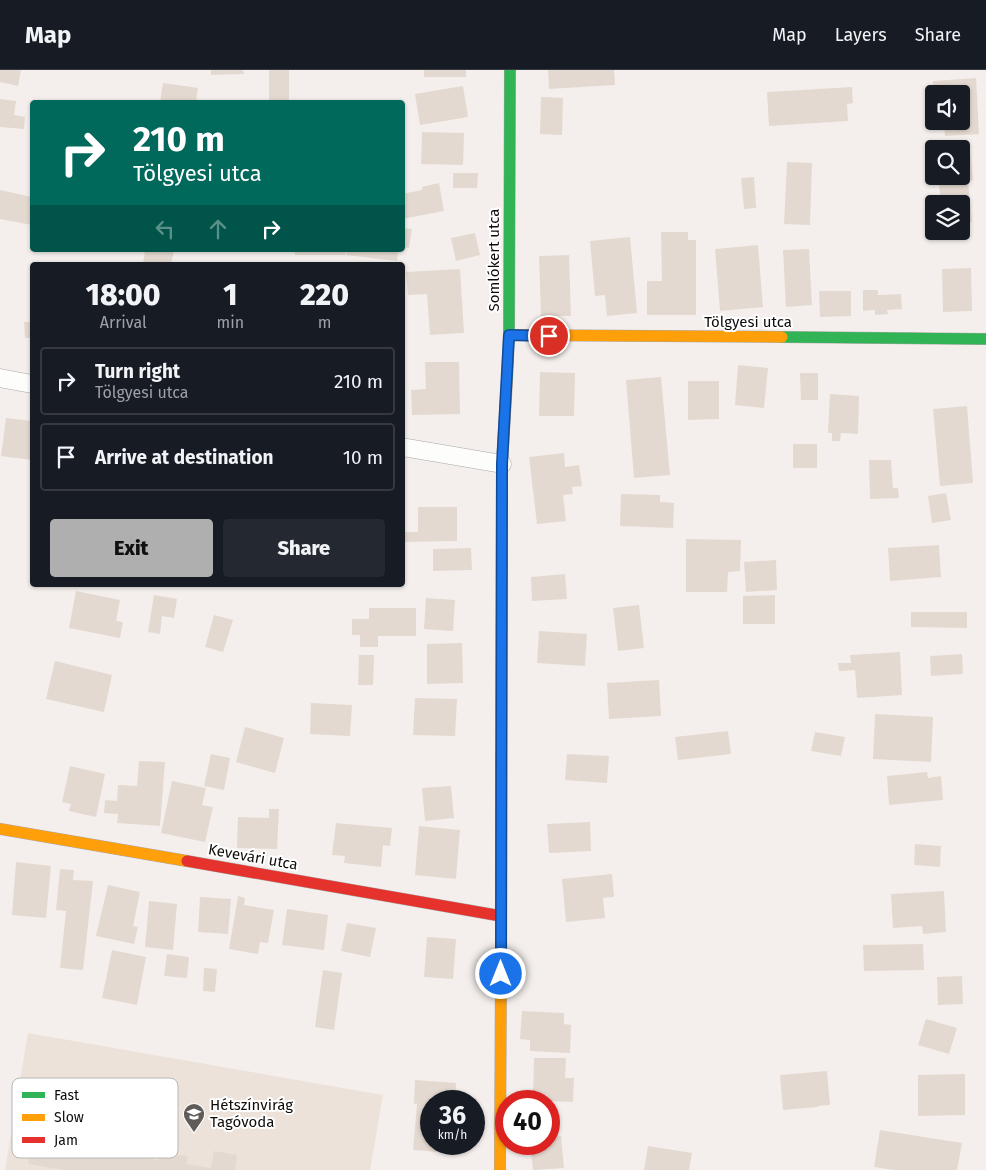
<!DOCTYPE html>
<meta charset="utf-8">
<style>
:root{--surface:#171b24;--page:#242831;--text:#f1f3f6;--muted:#9ea1a6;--line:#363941;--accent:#afafaf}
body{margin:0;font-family:"Fira Sans",sans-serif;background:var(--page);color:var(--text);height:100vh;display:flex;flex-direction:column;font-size:19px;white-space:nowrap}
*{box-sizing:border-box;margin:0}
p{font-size:16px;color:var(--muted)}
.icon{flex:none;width:28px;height:28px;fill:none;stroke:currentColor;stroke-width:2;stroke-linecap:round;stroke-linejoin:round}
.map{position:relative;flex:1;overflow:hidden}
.drawer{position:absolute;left:30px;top:192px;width:375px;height:325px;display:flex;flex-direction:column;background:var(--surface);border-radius:5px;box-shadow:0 1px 4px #0004}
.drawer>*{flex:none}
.hud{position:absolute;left:30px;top:30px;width:375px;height:152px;border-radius:5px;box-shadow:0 1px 4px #0004;background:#00695c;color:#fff;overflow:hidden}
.tools{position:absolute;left:925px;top:15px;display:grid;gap:10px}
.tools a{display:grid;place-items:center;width:45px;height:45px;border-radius:5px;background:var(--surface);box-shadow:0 1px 4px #0004;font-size:25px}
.speed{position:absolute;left:420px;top:1020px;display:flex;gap:10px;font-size:25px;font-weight:700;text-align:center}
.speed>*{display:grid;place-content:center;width:65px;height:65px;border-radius:50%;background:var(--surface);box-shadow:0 1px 4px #0004;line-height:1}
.speed small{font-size:12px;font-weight:400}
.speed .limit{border:8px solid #d22;background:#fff;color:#111}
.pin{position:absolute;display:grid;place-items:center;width:42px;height:42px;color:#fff;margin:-21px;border:2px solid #fff;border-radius:50%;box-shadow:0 1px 5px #0007}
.me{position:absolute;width:55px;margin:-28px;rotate:0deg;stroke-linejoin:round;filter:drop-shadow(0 0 4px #0008)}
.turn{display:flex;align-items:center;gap:18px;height:105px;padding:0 20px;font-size:22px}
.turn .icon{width:65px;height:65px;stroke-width:2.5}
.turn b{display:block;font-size:35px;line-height:42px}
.lanes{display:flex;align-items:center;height:48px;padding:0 20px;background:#0003;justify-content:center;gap:25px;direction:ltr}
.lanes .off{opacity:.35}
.eta{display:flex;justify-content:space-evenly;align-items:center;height:85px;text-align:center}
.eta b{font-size:30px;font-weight:800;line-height:35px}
.primary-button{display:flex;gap:10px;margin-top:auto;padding:10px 20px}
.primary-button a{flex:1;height:58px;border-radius:5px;background:var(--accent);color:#111;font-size:20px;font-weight:800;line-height:58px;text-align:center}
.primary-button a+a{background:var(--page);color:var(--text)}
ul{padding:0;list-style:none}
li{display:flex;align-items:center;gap:15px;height:68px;margin:0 10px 8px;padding:0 10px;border:2px solid var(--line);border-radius:5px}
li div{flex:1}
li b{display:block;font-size:19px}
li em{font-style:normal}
header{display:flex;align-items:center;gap:30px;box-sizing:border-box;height:70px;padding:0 25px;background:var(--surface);border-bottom:1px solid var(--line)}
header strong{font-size:24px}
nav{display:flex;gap:28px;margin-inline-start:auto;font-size:18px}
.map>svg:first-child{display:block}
</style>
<header>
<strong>Map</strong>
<nav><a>Map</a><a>Layers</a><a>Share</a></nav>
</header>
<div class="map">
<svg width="986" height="1100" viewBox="0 0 986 1100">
<rect width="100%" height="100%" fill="#f4efec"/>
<!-- built -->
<polygon fill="#ece2da" points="28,963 383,1025 370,1100 5,1100"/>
<!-- building -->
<g fill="#e4d9d0">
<polygon points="0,0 21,0 18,16 0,12"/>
<polygon points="211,0 243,0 244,4 211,5"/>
<rect x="269" y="0" width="20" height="32"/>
<rect x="424" y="0" width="42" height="7"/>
<polygon points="548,0 614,0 615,15 549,19"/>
<polygon points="976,8 979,64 945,66 944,51 961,51 961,24 934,24 933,11"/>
<polygon points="163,13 198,18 196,32 160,32"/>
<polygon points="463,16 468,47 420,55 415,24"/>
<polygon points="852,17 853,33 847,34 848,51 769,56 767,22"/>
<polygon points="541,27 563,28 562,65 540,64"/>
<polygon points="0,29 16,31 14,45 25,47 24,59 0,57"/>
<polygon points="422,62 464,63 463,95 421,94"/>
<polygon points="970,80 973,110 968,111 972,152 961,153 961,134 941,134 938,106 961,106 961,81"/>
<polygon points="787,92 812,93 810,155 784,154"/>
<polygon points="453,103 478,103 477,118 453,118"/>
<polygon points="754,107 756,138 744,139 741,108"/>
<polygon points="439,113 444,141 402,149 402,124 422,120 422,117"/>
<polygon points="0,120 32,127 32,155 0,149"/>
<polygon points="402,158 412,159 409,178 402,177"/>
<polygon points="661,162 688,162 688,170 696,170 696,245 647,245 647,211 662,211"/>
<polygon points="475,163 480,185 456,191 451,168"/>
<polygon points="630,167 637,243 607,246 605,225 595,226 590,171"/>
<polygon points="758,175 763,237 720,241 715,179"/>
<polygon points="809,179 812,235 786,237 783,180"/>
<polygon points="145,180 174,180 171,195 143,195"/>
<rect x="295" y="180" width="50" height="5"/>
<polygon points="347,180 398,180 397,191 346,185"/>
<polygon points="569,185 571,246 541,246 539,186"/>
<polygon points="971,198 972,241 943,242 942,199"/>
<polygon points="460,199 464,263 430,265 427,224 408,225 406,202"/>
<polygon points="863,220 878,220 878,225 901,224 902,239 887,240 888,244 875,245 875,240 863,241"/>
<polygon points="819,221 851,221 851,246 820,247"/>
<polygon points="24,252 32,252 32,268 25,268"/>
<polygon points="425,292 459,292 460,344 412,345 411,320 426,319"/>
<polygon points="738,295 768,298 764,338 735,335"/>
<polygon points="540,302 575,303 574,346 539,346"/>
<polygon points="800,303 818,303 818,330 801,330"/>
<polygon points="661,307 670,405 634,408 626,310"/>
<polygon points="688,311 719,311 719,349 688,350"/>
<polygon points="830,324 859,326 858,364 841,363 840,371 832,371 832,363 828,363"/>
<polygon points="967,336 973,413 940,416 933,339"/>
<polygon points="6,348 32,351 32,390 1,386"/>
<rect x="793" y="374" width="24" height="24"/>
<polygon points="564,383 565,397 579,395 582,416 572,417 573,424 563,425 566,451 537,454 529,387"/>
<polygon points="869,390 891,390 893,418 898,418 899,428 870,429"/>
<polygon points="946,423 951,450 932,453 928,426"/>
<polygon points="621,424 660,425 660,432 674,433 673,458 620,456"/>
<polygon points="418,437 457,437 457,471 402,472 402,462 418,462"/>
<polygon points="686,469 741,470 740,501 728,502 727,522 686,522"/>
<polygon points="939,475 941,507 890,511 888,478"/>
<polygon points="471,478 472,500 433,501 433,479"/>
<polygon points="776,490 777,520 746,522 744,492"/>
<polygon points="565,504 567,529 532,531 531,507"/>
<polygon points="76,521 120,530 116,551 123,552 120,568 69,558"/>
<polygon points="154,525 177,529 174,548 162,546 160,564 148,562"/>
<polygon points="775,525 775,554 743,554 743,526"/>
<polygon points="426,528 455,530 453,561 424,559"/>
<polygon points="639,535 644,578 618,581 613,538"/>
<polygon points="369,538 416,538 416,566 378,566 378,577 360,577 360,565 352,565 352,549 369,549"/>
<polygon points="911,542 967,542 967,558 911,557"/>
<polygon points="214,545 233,550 223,582 205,577"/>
<polygon points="539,561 587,564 585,596 537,593"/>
<polygon points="462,573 463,613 427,614 427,574"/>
<polygon points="900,582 902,625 857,628 855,600 839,601 838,593 851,593 850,585"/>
<polygon points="962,584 963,604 931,606 930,586"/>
<polygon points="359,585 374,585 373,615 358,615"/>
<polygon points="55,591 112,605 104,642 46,629"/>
<polygon points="659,610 661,646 609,649 607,613"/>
<polygon points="415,628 457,629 455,666 413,665"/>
<polygon points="311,633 352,635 350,666 310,664"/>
<polygon points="875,644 933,647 931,692 873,689"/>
<polygon points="245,657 284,668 275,703 236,692"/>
<polygon points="728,661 731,684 678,690 675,667"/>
<polygon points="815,662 845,667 841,686 811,681"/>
<polygon points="211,684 230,688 224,720 204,716"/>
<polygon points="567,684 609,686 607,713 565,710"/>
<polygon points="139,691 165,692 160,756 117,753 118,744 104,743 105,730 117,731 118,715 137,716"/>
<polygon points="70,696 105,704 96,747 69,741 71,734 62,732"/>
<polygon points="927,702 928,708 941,706 943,730 889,735 887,706"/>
<polygon points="172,711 206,718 202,735 213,737 205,772 161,763"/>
<polygon points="451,716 454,748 425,751 422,718"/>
<polygon points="269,739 279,739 277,779 237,778 238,747 269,748"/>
<polygon points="590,752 591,781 549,783 547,754"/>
<polygon points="336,753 392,758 390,776 383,775 381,797 344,793 345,786 332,785"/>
<polygon points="419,756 460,760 456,809 415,805"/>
<polygon points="915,774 941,776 940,797 914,795"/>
<polygon points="16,792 51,796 46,848 12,845"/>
<polygon points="60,799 74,800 73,810 93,811 83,900 60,898 66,841 56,840"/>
<polygon points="612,804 614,827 603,828 605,848 566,852 562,809"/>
<polygon points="108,815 140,822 133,856 138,857 134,874 96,866"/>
<polygon points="944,821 946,862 923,864 922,856 893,858 891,824"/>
<polygon points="238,826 245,828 244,835 274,840 268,873 260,872 258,884 229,879"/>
<polygon points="200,827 231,829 228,864 198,862"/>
<polygon points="149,831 177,834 173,880 145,877"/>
<polygon points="287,839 328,845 324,880 282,875"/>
<polygon points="347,853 376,858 370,887 341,881"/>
<polygon points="427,867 456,869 453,909 424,907"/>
<polygon points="923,874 924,900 864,901 863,875"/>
<polygon points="112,880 146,887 137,935 102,928"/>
<polygon points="167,884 189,887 187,908 164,906"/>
<polygon points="204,898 217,899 215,922 203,921"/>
<polygon points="323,900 342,903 334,960 315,957"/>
<polygon points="962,906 963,934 938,935 937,907"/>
<polygon points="522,941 564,943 564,954 571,955 570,983 530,981 530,970 520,969"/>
<polygon points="926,949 957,958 949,984 918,975"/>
<polygon points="534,988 566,988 565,1008 574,1008 573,1032 547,1031 547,1025 533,1025"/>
<polygon points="827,1001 830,1035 818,1036 818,1037 783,1040 780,1005"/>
<polygon points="965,1004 965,1045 918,1046 918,1005"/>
<polygon points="415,1010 456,1013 455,1031 431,1031 431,1074 452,1074 451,1083 413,1080 417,1034 414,1034"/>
<polygon points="35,1050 132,1066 129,1085 158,1090 159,1082 188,1086 186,1094 211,1098 214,1081 237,1085 235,1100 63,1100 28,1094"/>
<polygon points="880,1060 962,1073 957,1100 894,1100 874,1097"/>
<polygon points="561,1066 564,1098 533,1100 530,1074 549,1074 549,1068"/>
<polygon points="648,1076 692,1083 689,1100 644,1100"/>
</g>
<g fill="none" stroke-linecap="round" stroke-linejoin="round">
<!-- street casing -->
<g stroke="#aba8a5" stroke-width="19">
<g id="street">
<polyline points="0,308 32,314"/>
<polyline points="402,377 502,394"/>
</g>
</g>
<!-- fast casing -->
<g stroke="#aba8a5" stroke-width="12">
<g id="fast">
<polyline points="782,267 986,269"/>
<polyline points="507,310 509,265 510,0"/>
<polyline points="501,890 501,682"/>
</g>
</g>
<!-- slow casing -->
<g stroke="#aba8a5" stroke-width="12">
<g id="slow">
<polyline points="509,265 782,267"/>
<polyline points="501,682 502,394 507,310"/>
<polyline points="0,759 187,791"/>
<polyline points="500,1100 501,890"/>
</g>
</g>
<!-- jam casing -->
<g stroke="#aba8a5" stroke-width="12">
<polyline id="jam" points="187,791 501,846"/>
</g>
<!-- street -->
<use href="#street" stroke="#fdfdfc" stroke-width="18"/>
<!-- fast -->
<use href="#fast" stroke="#30b455" stroke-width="11"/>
<!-- slow -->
<use href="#slow" stroke="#ff9f0a" stroke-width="11"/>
<!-- jam -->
<use href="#jam" stroke="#e5322d" stroke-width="11"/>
</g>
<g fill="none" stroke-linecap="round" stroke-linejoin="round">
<!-- route casing -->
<g stroke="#114b97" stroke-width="12">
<polyline id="route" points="501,904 502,394 509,265 549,266"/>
</g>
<!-- route -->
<use href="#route" stroke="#1a73e8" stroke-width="9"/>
</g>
<!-- icons -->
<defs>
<g id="school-pin" transform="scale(1.125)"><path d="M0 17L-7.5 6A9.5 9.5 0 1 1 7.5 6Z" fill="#5e5b58" stroke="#fff"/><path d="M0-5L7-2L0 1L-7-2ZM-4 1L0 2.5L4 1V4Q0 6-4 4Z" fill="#fff"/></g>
</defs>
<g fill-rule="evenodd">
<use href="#school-pin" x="194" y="1044"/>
</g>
<g text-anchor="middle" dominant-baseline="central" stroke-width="4" stroke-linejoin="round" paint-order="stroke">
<!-- street labels -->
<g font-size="15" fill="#0e0b09" stroke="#fff">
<text transform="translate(494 190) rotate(-90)">Somlókert utca</text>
<text x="748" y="252">Tölgyesi utca</text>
<text transform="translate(253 787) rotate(10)">Kevevári utca</text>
</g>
<!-- poi labels -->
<g font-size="15" fill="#0e0b09" stroke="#fff" text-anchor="start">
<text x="210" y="1035">Hétszínvirág<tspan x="210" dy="17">Tagóvoda</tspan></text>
</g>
</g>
<!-- legend -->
<rect x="12" y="1008" width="166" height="80" rx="8" fill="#fff" stroke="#b7b6b5" stroke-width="1"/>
<rect x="22" y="1022" width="23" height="6" fill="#30b455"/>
<rect x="22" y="1044" width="23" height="7" fill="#ff9f0a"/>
<rect x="22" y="1067" width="23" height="6" fill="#e5322d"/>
<g font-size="14" fill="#0e0b09">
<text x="54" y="1030">Fast</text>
<text x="54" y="1052">Slow</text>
<text x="54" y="1075">Jam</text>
</g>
</svg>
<div class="tools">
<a><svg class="icon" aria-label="sound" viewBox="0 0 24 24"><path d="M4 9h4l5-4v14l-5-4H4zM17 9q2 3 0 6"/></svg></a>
<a><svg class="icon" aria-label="search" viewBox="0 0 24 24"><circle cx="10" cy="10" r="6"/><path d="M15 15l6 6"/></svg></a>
<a><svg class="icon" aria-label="layers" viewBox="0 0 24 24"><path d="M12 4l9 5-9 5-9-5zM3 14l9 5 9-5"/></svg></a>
</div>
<div class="speed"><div>36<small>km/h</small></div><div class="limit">40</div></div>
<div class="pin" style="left:549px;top:266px;background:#d93025"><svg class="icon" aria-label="arrive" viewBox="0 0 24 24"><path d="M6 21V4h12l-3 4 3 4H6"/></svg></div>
<svg class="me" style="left:501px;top:904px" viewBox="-20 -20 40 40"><circle r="17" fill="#1a73e8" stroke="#fff" stroke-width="3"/><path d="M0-11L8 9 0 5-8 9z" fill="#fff"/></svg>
<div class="hud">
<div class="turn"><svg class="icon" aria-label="right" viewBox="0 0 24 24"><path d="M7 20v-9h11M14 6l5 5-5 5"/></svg><div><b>210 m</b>Tölgyesi utca</div></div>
<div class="lanes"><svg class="icon off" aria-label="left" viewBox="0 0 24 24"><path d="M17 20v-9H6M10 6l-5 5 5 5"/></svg><svg class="icon off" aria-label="ahead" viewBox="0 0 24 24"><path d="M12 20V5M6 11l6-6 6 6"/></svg><svg class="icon" aria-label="right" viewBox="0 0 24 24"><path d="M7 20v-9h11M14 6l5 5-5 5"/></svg></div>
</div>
<section class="drawer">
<div class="eta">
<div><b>18:00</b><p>Arrival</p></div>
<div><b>1</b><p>min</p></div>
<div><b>220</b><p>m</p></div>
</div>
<ul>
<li><svg class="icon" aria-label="right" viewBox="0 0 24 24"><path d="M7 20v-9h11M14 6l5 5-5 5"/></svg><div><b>Turn right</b><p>Tölgyesi utca</p></div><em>210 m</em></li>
<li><svg class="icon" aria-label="arrive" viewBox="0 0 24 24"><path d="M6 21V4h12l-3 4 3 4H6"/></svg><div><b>Arrive at destination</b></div><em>10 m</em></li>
</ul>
<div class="primary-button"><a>Exit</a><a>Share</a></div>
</section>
</div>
